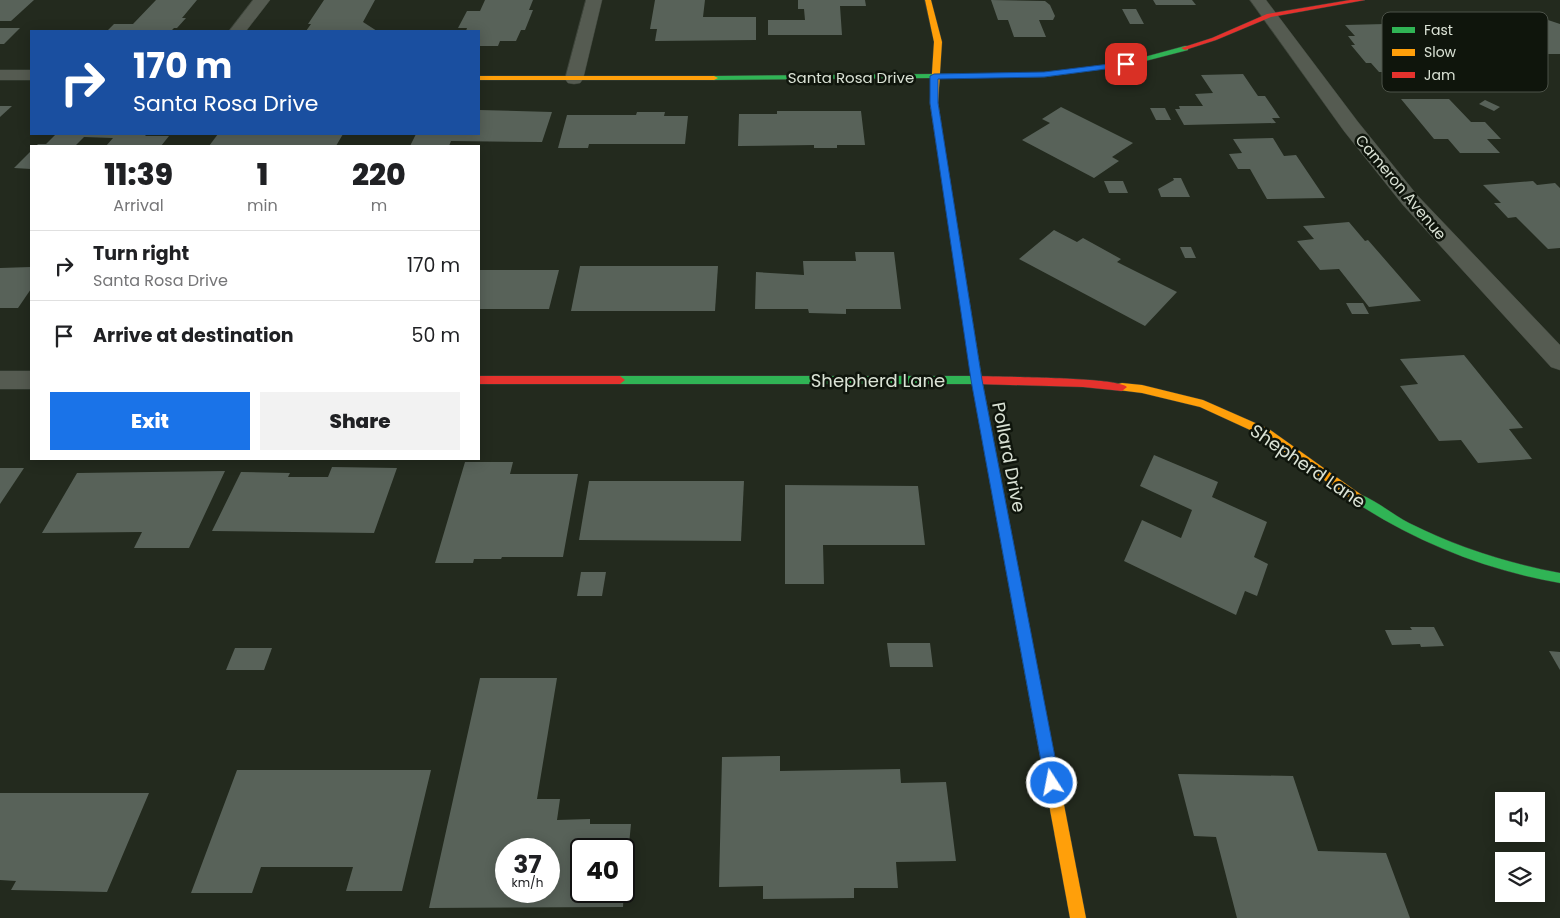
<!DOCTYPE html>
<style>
:root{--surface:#fff;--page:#f2f2f2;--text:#202124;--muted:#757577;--line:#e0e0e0;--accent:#1a73e8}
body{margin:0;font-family:Poppins,sans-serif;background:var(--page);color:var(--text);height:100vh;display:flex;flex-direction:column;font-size:19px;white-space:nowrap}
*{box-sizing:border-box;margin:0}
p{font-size:16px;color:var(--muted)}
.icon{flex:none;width:28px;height:28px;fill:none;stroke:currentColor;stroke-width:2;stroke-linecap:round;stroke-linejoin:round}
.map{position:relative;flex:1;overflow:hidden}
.panel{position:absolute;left:30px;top:145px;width:450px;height:315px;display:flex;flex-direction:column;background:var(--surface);border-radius:0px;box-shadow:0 2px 12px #0003}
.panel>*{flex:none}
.guide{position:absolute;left:30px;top:30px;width:450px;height:105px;border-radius:0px;box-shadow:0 2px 12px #0003;background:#1a4fa0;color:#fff;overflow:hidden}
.tools{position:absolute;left:1495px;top:792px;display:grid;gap:10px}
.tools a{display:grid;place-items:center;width:50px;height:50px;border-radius:0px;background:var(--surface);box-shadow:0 2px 12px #0003;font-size:25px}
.speed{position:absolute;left:495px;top:838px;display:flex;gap:10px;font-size:25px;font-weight:700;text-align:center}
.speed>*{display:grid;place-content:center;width:65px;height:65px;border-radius:50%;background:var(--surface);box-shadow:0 2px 12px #0003;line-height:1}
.speed small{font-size:12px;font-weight:400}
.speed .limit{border:2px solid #111;border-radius:8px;background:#fff;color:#111}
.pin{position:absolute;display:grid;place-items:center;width:42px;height:42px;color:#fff;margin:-21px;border-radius:10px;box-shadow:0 2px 8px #0006}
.me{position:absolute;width:55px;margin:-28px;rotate:349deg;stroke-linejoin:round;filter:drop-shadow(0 0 4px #0008)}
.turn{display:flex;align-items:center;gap:18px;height:105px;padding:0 20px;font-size:22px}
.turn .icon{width:65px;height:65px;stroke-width:2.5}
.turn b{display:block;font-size:35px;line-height:42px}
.eta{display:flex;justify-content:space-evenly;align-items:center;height:85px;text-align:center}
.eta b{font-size:30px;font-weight:800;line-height:35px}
.cta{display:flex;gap:10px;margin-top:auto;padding:10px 20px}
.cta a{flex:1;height:58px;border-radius:0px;background:var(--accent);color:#fff;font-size:20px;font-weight:800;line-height:58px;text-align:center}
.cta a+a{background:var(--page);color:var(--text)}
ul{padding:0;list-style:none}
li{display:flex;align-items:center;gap:15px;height:70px;padding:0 20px;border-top:1px solid var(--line)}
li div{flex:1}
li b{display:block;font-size:19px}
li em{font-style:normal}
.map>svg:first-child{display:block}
</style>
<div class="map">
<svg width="1560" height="918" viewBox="0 0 1560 918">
<rect width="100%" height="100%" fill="#232a1e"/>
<!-- building -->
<g fill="#586259" fill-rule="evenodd">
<polygon points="0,0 34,0 11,21 0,21"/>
<polygon points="156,0 197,0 182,18 186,18 177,28 174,28 171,31 107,31 114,24 133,24"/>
<polygon points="324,0 375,0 363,22 377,31 306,31 311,24 308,24"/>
<polygon points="485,0 533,0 529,10 533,10 525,30 521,30 516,41 500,41 498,46 479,46 479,31 466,31 467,28 458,28 467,11 480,11"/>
<polygon points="655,0 705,0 703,17 756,17 756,40 655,41 657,29 650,29"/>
<polygon points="798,0 865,0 866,6 840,6 842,35 768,35 768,20 805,20 804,9 798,9"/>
<polygon points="991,0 1045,1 1050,5 1055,16 1053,20 1039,20 1046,37 1014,37 1008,20 998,20"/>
<polygon points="1153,0 1192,0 1196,5 1156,5"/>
<polygon points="1122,9 1136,9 1144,24 1130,24"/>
<polygon points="1548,20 1560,24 1560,54 1538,54 1522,39 1523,35 1512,25 1538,25"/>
<polygon points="1385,24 1393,34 1404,34 1418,48 1406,48 1428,72 1379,72 1371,63 1366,63 1351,45 1355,45 1348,36 1355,36 1345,25"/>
<polygon points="0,28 20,28 4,44 0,44"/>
<polygon points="1243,74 1258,96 1265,96 1280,118 1272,118 1276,123 1184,125 1175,109 1180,109 1179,106 1203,106 1195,94 1213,93 1201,75"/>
<polygon points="1401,99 1449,99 1471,122 1485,122 1501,139 1487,139 1500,153 1460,153 1448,139 1434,139"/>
<polygon points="1485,100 1500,107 1494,111 1479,104"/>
<polygon points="0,106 12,106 0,117"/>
<polygon points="1061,107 1133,143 1112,157 1119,161 1094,178 1022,140 1050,123 1042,119"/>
<polygon points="1150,108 1165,108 1171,120 1156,120"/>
<polygon points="479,110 552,112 542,142 451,141 449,146 410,146 416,134 479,134"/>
<polygon points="777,111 861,111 865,145 837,145 837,148 814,148 814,145 738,146 739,114 777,114"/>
<polygon points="637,112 665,112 664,116 688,116 685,144 589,144 588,148 558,148 567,115 636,115"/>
<polygon points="56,134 147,134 145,136 169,136 161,146 106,146 113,138 84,137 75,146 36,146 38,144 46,144"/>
<polygon points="218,134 343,134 336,146 209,146"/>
<polygon points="1273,138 1284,156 1296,155 1325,198 1267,199 1250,169 1238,169 1229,154 1242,153 1233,139"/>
<polygon points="31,151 31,169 14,168"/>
<polygon points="1173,178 1181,178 1190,197 1161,197 1158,189 1174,180"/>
<polygon points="1104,181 1123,181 1128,193 1109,193"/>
<polygon points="1533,181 1537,185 1555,183 1560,188 1560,248 1548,249 1516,217 1508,218 1494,203 1501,203 1483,185"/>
<polygon points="1349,222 1365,241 1368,240 1421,301 1369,307 1339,269 1320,270 1297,241 1314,239 1303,226"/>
<polygon points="1054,230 1077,242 1083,238 1121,259 1117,262 1177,292 1145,326 1019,259"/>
<polygon points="1180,247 1191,247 1196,258 1185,258"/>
<polygon points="855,252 894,252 901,309 846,309 846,314 809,313 808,309 755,309 756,272 804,275 803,261 856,261"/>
<polygon points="580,266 718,266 715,311 571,311"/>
<polygon points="31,267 31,289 18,308 0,308 0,268"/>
<polygon points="479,270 559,270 549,309 479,309"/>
<polygon points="1346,303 1363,303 1369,314 1352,314"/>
<polygon points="1464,355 1523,428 1509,429 1532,459 1478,463 1461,440 1439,441 1400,386 1418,384 1400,359"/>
<polygon points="1154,455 1218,482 1212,497 1267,522 1254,557 1268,564 1257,596 1245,591 1236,615 1124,561 1142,520 1181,538 1192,510 1140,486"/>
<polygon points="465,462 513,462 510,474 578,474 563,557 502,557 501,559 474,559 473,563 435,563"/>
<polygon points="332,467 397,468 374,533 212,531 241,472 290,473 288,477 328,477"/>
<polygon points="0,468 24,468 0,504"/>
<polygon points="225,471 189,548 134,548 142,532 42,533 77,473"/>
<polygon points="589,481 744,481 741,541 579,540"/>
<polygon points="785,485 918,486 925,545 823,545 824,584 785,584"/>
<polygon points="581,572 606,572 602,596 577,596"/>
<polygon points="1410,627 1434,627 1444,646 1421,647 1420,644 1392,645 1385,630 1412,630"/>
<polygon points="887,643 930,643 933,667 890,667"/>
<polygon points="235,648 272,648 264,670 226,670"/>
<polygon points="1549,651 1560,652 1560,670"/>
<path d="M480,678H557L537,799H560L557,820L590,819V824H631L625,885L624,849H581V891H624L623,907L429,908ZM506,849H549V891H506Z"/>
<polygon points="780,756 780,771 900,769 901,783 946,782 956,861 896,862 898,888 854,888 854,898 763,899 763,886 719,887 722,757"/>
<polygon points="237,770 431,770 402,891 346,891 353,867 261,867 252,893 191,893"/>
<polygon points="1178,774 1293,776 1318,851 1386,853 1410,918 1237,918 1216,837 1194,836"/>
<polygon points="0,793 149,793 107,892 11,890 16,881 0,880"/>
</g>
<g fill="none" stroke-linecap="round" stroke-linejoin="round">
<!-- street casing -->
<g stroke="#3d443a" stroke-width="1">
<g id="street">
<polygon points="253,0 270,0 246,31 229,31"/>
<polygon points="586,0 602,0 583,79 580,83 574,84 568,83 565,79"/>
<polygon points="1250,0 1266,0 1358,122 1417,195 1560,345 1560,370 1551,367 1403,205 1344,131"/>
<rect x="0" y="70" width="31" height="10"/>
<rect x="0" y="371" width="31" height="18"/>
</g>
</g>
<!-- fast casing -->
<g stroke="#3d443a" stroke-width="1">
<g id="fast">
<polygon points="1185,46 1188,46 1188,50 1126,66 1044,77 714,80 710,78 714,76 1044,73 1126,62"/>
<polygon points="938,147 945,149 982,380 1045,707 1043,712 1038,714 1033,712 1031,707 972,384 620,384 615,380 620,376 971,376 937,149"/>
<path d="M1359,494C1376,500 1393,515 1409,523C1457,547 1507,563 1560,573V583C1486,570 1418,543 1355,502L1353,499L1355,496Z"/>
</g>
</g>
<!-- slow casing -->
<g stroke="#3d443a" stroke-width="1">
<g id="slow">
<polygon points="925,0 931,0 942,42 938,103 945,149 941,151 937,149 930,103 934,42"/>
<polygon points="479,76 714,76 718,78 714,80 479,80"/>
<polygon points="1122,383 1142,385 1203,400 1269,429 1363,496 1365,499 1363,502 1359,504 1355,502 1261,435 1200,407 1142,393 1118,390 1117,387 1118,384"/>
<polygon points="1038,700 1043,702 1045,707 1086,918 1070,918 1031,707 1033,702"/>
</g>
</g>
<!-- jam casing -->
<g stroke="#3d443a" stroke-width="1">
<g id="jam">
<polygon points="1350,0 1365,0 1271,17 1216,40 1185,50 1181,48 1212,38 1267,14"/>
<polygon points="479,376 620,376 625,380 620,384 479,384"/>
<path d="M977,376C998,377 1120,377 1127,387L1122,391L1083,387L977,384L972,380Z"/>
</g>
</g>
<!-- street -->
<use href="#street" fill="#555b51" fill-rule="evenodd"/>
<!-- fast -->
<use href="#fast" fill="#30b455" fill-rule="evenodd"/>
<!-- slow -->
<use href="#slow" fill="#ff9f0a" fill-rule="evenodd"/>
<!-- jam -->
<use href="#jam" fill="#e5322d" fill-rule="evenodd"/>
</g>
<!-- route -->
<polygon fill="#1a73e8" stroke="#114b97" points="1126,62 1129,62 1129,66 1044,77 938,79 938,103 982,380 1060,783 1058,789 1052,791 1047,789 1045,783 971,380 930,103 930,76 934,74 1044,72"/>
<g text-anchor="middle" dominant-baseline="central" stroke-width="5" stroke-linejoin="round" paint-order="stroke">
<!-- far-street labels -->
<g font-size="15" fill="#dae2d5" stroke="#0f150c">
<text x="851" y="77">Santa Rosa Drive</text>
<text transform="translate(1401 187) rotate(50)">Cameron Avenue</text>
</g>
<!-- street labels -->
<g font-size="18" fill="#dae2d5" stroke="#0f150c">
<text x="878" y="380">Shepherd Lane</text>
<text transform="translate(1009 457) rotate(79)">Pollard Drive</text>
<text transform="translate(1308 466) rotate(34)">Shepherd Lane</text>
</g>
</g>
<!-- legend -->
<rect x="1382" y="12" width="166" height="80" rx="8" fill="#0f150c" stroke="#4c5248" stroke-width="1"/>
<rect x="1392" y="27" width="23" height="6" fill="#30b455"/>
<rect x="1392" y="49" width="23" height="7" fill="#ff9f0a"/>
<rect x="1392" y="72" width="23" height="6" fill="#e5322d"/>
<g font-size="14" fill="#dae2d5">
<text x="1424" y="35">Fast</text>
<text x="1424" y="57">Slow</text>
<text x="1424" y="80">Jam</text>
</g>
</svg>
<div class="tools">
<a><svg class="icon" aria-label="sound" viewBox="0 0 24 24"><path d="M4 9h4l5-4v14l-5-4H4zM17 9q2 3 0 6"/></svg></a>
<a><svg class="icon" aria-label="layers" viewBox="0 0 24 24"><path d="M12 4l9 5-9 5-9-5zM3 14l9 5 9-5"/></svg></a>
</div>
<div class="speed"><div>37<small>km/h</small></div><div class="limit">40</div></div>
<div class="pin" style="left:1126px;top:64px;background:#d93025"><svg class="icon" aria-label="arrive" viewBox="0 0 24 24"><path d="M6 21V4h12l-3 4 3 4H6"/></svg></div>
<svg class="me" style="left:1052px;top:783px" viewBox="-20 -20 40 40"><circle r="17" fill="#1a73e8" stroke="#fff" stroke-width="3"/><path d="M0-11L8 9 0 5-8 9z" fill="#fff"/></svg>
<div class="guide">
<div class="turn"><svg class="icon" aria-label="right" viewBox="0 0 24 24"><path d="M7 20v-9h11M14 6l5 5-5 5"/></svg><div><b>170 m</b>Santa Rosa Drive</div></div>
</div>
<section class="panel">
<div class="eta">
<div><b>11:39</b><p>Arrival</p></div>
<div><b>1</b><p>min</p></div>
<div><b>220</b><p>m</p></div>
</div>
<ul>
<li><svg class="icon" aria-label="right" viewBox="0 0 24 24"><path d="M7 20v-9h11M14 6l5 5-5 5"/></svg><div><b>Turn right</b><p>Santa Rosa Drive</p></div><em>170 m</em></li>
<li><svg class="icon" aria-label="arrive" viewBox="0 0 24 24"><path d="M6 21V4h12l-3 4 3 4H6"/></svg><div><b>Arrive at destination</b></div><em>50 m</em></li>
</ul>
<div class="cta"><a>Exit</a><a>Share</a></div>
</section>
</div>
